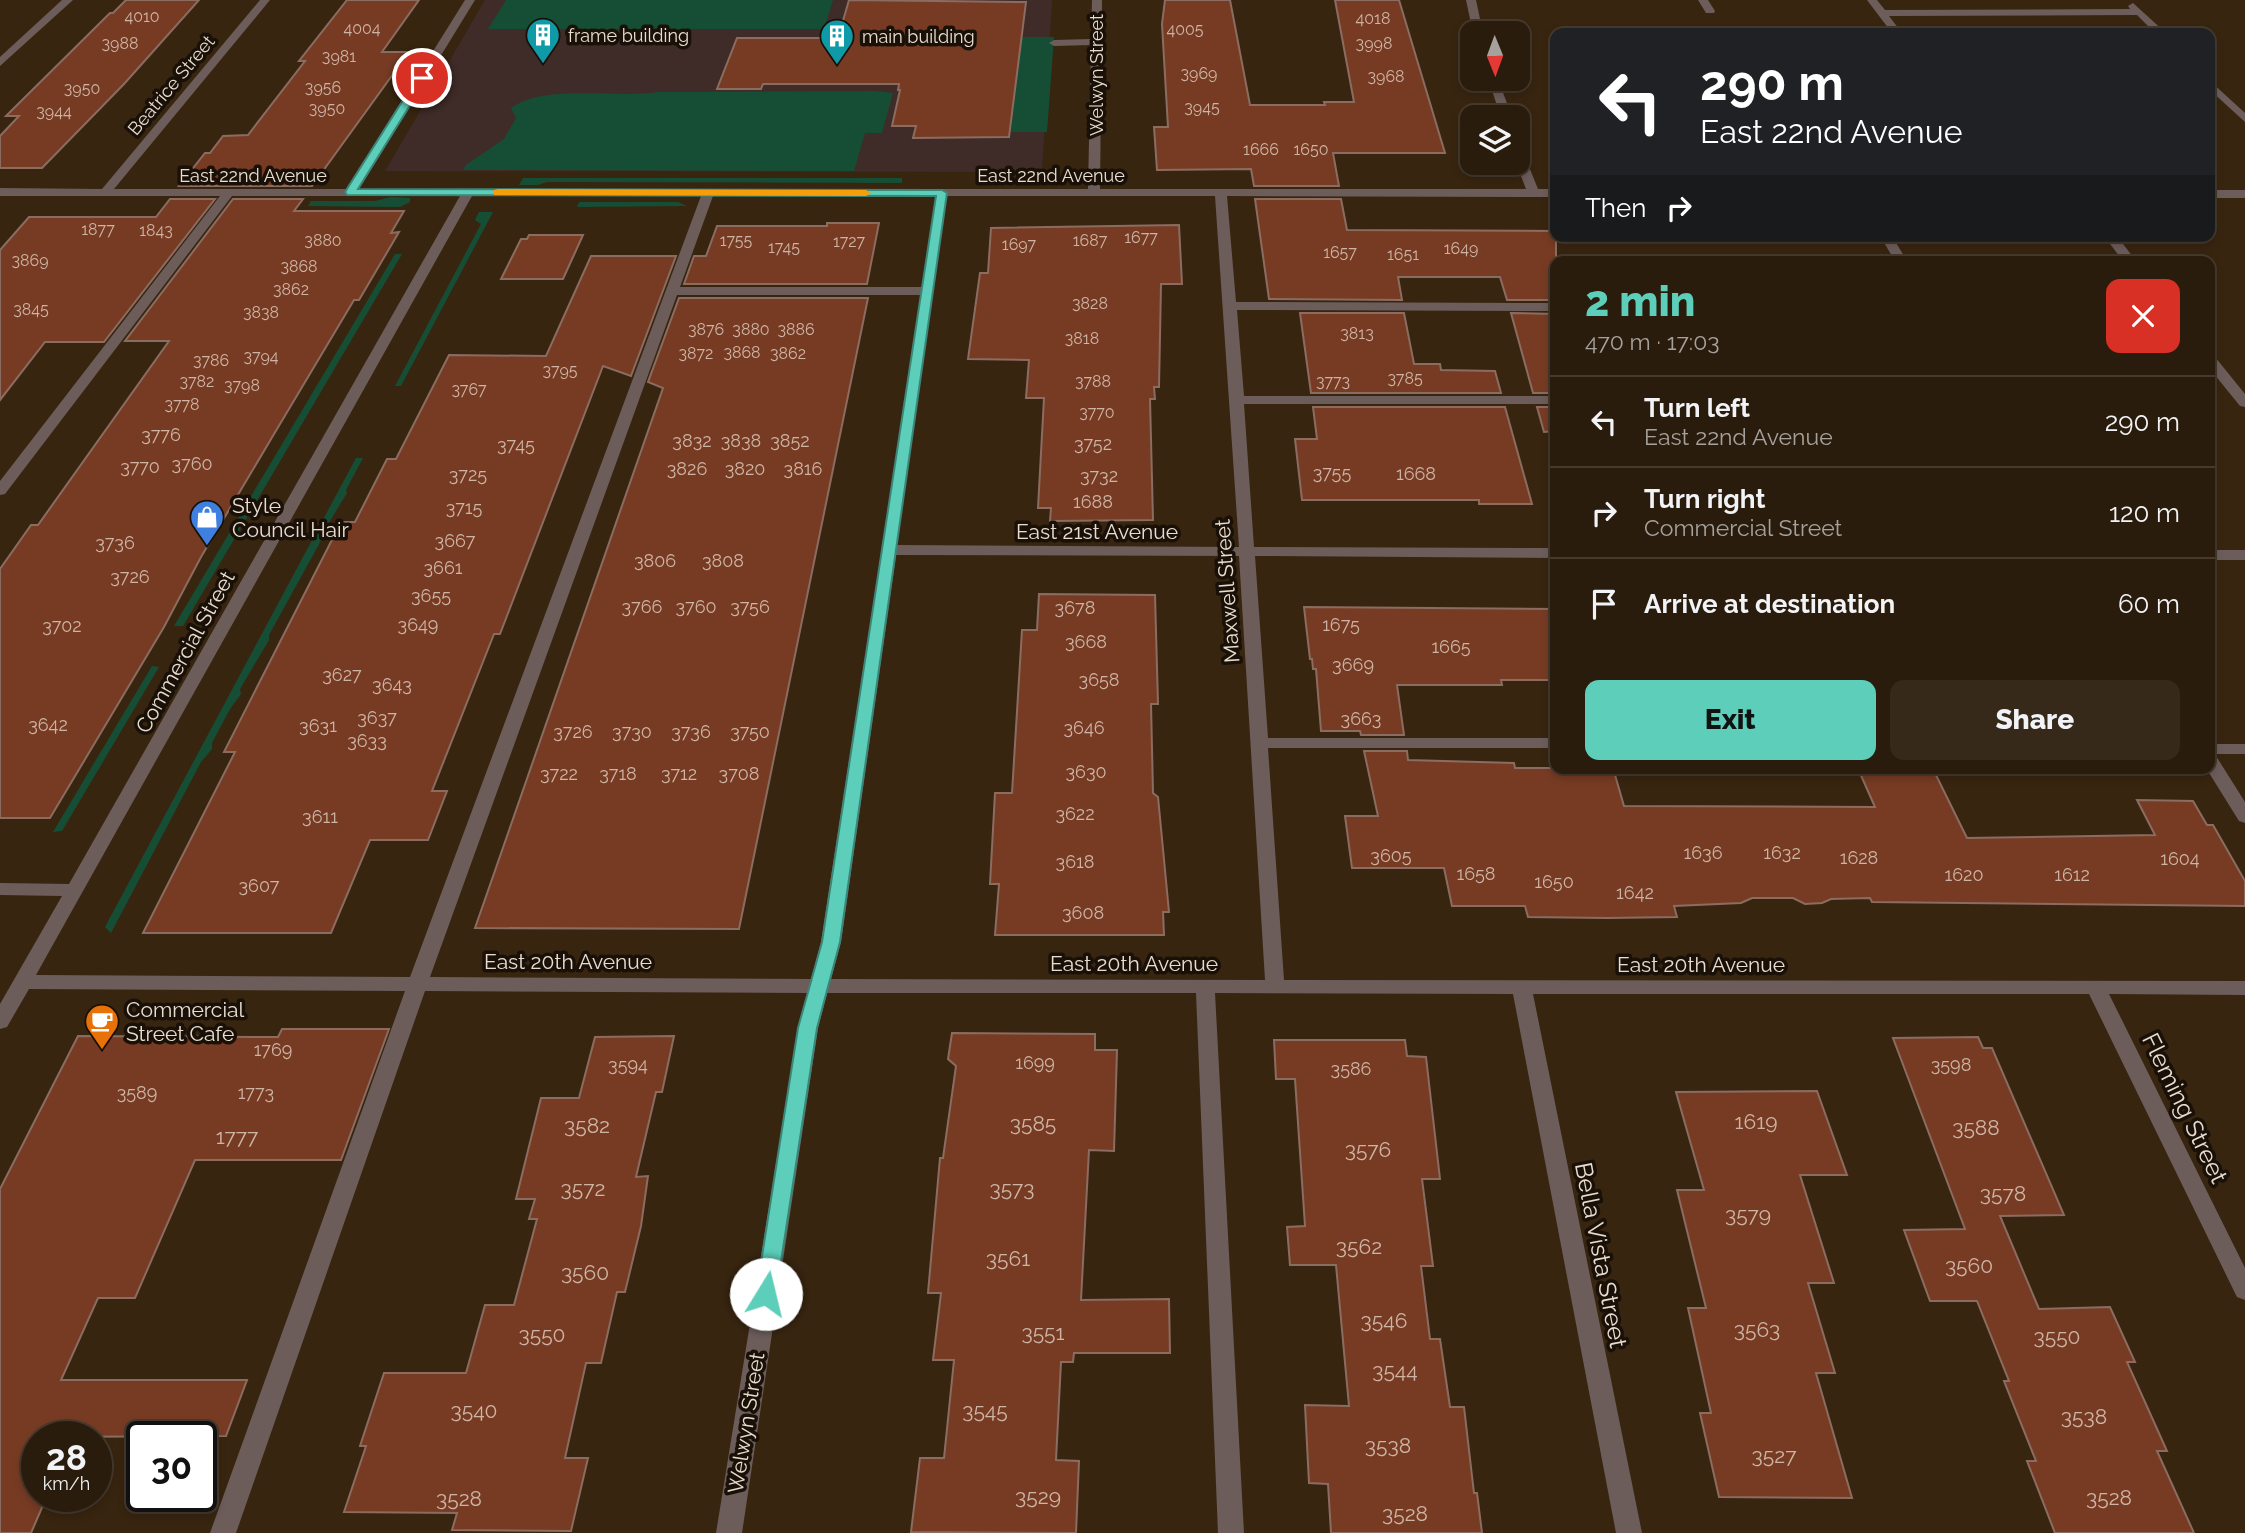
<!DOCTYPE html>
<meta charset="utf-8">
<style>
:root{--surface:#2a1c0c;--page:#36291a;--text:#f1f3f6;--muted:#a5a19d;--line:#463a2d;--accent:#5cceba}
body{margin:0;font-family:Raleway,sans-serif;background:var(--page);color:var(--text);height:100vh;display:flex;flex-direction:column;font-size:26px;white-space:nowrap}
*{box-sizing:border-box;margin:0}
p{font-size:23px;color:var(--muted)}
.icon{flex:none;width:38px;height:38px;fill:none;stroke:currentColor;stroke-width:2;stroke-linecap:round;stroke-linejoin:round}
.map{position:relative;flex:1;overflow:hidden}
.side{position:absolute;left:1550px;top:256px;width:665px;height:518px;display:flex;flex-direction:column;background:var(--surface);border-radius:14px;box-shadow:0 4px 10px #0003,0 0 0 2px var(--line)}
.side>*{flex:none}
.guide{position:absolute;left:1550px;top:28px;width:665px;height:214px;border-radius:14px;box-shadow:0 4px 10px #0003,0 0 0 2px var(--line);background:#202124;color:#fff;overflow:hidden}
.needle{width:46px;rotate:179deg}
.buttons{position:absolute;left:1460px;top:21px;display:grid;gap:14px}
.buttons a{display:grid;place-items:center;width:70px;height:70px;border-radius:14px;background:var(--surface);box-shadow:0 4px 10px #0003,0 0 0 2px var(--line);font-size:35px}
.speed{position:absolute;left:21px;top:1421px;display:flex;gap:14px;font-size:35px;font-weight:700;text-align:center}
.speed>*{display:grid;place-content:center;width:91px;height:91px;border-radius:50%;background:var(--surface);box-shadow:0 4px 10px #0003,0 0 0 2px var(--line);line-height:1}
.speed small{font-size:18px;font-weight:400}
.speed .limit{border:4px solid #111;border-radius:10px;background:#fff;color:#111}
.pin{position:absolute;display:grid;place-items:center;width:60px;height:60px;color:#fff;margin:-30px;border:4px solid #fff;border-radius:50%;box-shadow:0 2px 7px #0007}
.me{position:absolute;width:77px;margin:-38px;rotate:9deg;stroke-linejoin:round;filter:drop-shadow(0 0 5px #0008)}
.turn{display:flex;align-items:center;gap:24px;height:147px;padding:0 35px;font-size:32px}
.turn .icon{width:91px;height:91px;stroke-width:2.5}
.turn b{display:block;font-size:49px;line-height:60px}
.then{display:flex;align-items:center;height:66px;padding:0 35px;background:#0003;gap:14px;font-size:26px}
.round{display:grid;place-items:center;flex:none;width:74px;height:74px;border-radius:14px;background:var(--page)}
.overview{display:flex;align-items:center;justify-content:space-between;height:119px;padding:0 35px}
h1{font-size:42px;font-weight:800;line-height:52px;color:var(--accent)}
.action{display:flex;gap:14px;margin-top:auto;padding:14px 35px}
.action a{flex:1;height:80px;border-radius:14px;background:var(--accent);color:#111;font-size:28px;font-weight:800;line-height:80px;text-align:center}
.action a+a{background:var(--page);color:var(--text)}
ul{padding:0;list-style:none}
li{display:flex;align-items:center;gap:21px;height:91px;padding:0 35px;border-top:2px solid var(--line)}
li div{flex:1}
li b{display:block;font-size:26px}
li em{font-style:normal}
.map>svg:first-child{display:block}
</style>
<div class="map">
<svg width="2245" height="1533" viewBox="0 0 2245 1533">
<rect width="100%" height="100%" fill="#382510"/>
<!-- education -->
<polygon fill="#3f2b27" points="485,0 1052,0 1042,172 385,171"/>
<!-- green -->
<g fill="#164e35">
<polygon points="506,0 833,0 824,29 488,29"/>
<polygon points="955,37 1054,37 1047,132 1011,132 1016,84 946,84"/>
<path d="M875,91L893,93L882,133H865L854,171L463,170L466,165L504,139L516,118L511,108C546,83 616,99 658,92Z"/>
<polygon points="523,178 902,178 902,183 547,182 538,185 519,185"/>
<polygon points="391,197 410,198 410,202 400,207 308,206 311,201 375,201"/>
<polygon points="579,202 678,202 687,206 577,207"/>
<polygon points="479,212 493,212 401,386 395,386 481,224 475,220"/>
<polygon points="395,254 402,254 183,626 174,626"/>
<polygon points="356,458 363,458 346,490 347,493 322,534 323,537 269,635 269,640 240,689 241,694 230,709 212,743 212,749 201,762 111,933 105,927"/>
<polygon points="152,666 159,667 62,831 53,832"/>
</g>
<!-- building -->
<g fill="#773b23" stroke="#8b6c61" stroke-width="2">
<polygon points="126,0 199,0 124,84 42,168 0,168 0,136 19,116 6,116 110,13 113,13"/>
<polygon points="347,0 419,0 382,52 409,52 312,186 179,186 205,153 210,153 223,136 248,135 305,61 299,61"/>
<polygon points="849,0 1026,2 1009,137 913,138 916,126 892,126 900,90 898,90 899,84 763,84 761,89 717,89 737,38 838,38"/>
<polygon points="1165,0 1230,0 1250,105 1325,105 1324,102 1354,102 1335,0 1399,0 1445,153 1333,153 1339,186 1254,186 1251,169 1157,170 1154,127 1168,127 1162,24"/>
<polygon points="170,199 215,199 104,342 45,342 0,400 0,250 29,217 156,217"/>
<polygon points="233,199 303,199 294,211 404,211 391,233 399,232 359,300 354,300 280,424 201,557 164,627 50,818 0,818 0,569 31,525 38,525 169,341 125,341"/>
<polygon points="1255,199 1341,199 1347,230 1556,231 1556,300 1507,300 1500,277 1398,277 1402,300 1269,299"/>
<polygon points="827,223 879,223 867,284 684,284 694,256 706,256 717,226 827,226"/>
<polygon points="1179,225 1182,284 1161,284 1159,387 1154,387 1155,399 1150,399 1153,520 1050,521 1051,508 1038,508 1044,398 1026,398 1029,360 968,359 980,273 988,273 991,228"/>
<polygon points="529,235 583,235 563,279 501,279 521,239 527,239"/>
<polygon points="591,256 676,256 631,376 603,366 500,634 494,634 432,791 447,791 428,840 370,840 331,933 143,933 235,752 224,752 341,522 355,522 387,459 396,459 449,355 546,356"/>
<polygon points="679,298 868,298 739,929 475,928 663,388 648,382"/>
<polygon points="1300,313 1404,313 1414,364 1440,364 1441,370 1495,371 1501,393 1311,393"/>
<polygon points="1511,313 1556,314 1556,393 1533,393"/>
<polygon points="1313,407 1505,407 1532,504 1479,504 1479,500 1302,500 1295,439 1317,439"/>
<polygon points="1537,407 1556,407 1556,431 1544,432"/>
<polygon points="1039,594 1155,595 1158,704 1151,704 1153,793 1158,797 1169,912 1163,912 1164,935 995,935 999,884 990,884 995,793 1012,793 1022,630 1037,630"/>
<polygon points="1304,607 1556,609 1556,680 1501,680 1502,685 1397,685 1404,735 1361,735 1360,731 1321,731 1316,669 1313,669 1312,659 1310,659"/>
<polygon points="1364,751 1407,751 1408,760 1514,763 1515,768 1613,768 1624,806 1875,807 1859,771 1934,771 1967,838 2155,835 2137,800 2193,801 2207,825 2213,825 2245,881 2245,906 1872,902 1870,898 1831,899 1822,903 1805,904 1793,898 1752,898 1741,903 1674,906 1677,917 1607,918 1528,917 1525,906 1452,906 1444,868 1352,868 1345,816 1378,816"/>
<polygon points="282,1029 389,1029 341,1160 195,1160 135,1298 98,1298 61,1380 247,1380 226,1436 37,1437 37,1496 47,1496 31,1533 0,1533 0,1189 78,1036 278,1037"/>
<polygon points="952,1033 1095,1034 1095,1050 1117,1050 1114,1151 1089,1150 1081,1300 1169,1299 1170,1353 1074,1353 1073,1362 1061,1362 1056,1460 1079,1461 1076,1533 911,1532 920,1458 944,1458 954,1360 933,1360 941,1293 928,1293 940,1158 943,1158 956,1066 948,1059"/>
<polygon points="674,1036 662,1092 656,1092 636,1177 648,1176 641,1226 625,1292 617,1292 601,1363 586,1363 565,1458 588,1458 571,1531 452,1530 457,1513 344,1512 366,1446 360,1446 384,1373 466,1373 485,1305 514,1305 537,1219 529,1219 535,1199 516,1199 541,1098 579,1098 595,1037"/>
<polygon points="1978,1037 1983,1048 1992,1048 2064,1215 2000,1216 2039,1309 2110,1307 2135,1362 2127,1362 2167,1451 2157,1451 2194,1533 2055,1533 2027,1461 2036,1461 2004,1381 2009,1381 1977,1301 1930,1301 1904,1230 1965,1229 1893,1038"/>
<polygon points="1274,1040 1405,1040 1407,1056 1426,1057 1440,1179 1422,1179 1433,1266 1421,1266 1430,1339 1440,1339 1450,1407 1464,1407 1474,1493 1477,1493 1482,1533 1331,1533 1328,1484 1309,1483 1305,1405 1349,1406 1336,1265 1290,1265 1287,1227 1305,1226 1295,1079 1276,1079"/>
<polygon points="1817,1091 1847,1175 1800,1175 1834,1283 1808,1283 1835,1373 1816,1373 1852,1498 1719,1497 1700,1413 1711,1413 1688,1308 1706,1308 1677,1190 1704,1190 1676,1092"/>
</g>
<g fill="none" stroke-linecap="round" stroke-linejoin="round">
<!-- minor -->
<g fill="#6c5d5b" fill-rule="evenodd">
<polygon points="62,0 73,0 0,66 0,57"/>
<path d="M260,0H270L114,189H347L465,0H475L359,189H1088L1091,45L1054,46L1049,43L1054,40L1091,39L1092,0H1102L1100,189H1526L1516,163L1517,146L1521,147L1538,189H1556V197L1227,196L1236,302L1556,303V311L1237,310L1244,396H1556V404H1244L1254,547L1556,548V558L1255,556L1268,738H1556V748H1268L1284,980L2245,981V995L2109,994L2245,1268V1300L2237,1297L2234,1291L2089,994H1533L1642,1533H1616L1513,994L1215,993L1244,1533H1218L1196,993H827L818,1028L742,1533H716L798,1028L808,993L425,991L236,1533H210L405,991L29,989L7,1027L0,1029V1004L62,896L0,895V883L69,884L460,196H232L5,494L0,495V481L220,196H0V188L102,189ZM472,196H701L410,977L36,975ZM713,196H936L922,287H680ZM947,196H1215L1239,547L897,545ZM677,295H921L821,942L811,979L430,977ZM896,555L1239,556L1265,980L831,979L841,942Z"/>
<polygon points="1466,0 1476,0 1483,33 1473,33"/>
<polygon points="1698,0 1708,0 1715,11 1714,13 1706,13"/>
<polygon points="1867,0 1877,0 1885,10 2130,9 2128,6 2133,3 2166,33 2155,33 2137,15 1889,16 1902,33 1892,33"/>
<polygon points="1488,79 1498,79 1512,117 1501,117"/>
<polygon points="2210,81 2245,113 2245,122 2210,90"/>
<rect x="2210" y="190" width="35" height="8"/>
<polygon points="1880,236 1892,236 1907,261 1895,261"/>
<polygon points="2104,236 2117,236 2136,261 2123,261"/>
<polygon points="2210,356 2215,357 2245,394 2245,407 2240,406 2210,369"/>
<rect x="2210" y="550" width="35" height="10"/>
<rect x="2210" y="744" width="35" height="10"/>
<polygon points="2210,755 2216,756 2245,802 2245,823 2239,821 2206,768 2210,768"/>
</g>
</g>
<!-- route -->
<polygon fill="#5cceba" stroke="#3c8679" stroke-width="2" points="422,75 427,78 358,189 942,190 947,193 840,942 817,1028 776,1294 773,1300 766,1302 759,1300 756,1294 798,1028 822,942 936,196 347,195 345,192 417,78"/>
<!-- slow -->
<polygon fill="#f59e0b" points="498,189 866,190 871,193 866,196 494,195 494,190"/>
<!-- icons -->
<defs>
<g id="building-pin" transform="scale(1.75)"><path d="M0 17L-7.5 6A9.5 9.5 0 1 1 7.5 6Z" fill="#0f9aa8" stroke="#191008"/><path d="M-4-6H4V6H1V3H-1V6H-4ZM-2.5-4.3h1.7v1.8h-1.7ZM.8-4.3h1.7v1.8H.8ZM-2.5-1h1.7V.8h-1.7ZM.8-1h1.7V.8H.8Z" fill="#fff"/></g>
<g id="shop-pin" transform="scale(1.75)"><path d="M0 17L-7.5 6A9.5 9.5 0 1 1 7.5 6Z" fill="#3f7fe0" stroke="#191008"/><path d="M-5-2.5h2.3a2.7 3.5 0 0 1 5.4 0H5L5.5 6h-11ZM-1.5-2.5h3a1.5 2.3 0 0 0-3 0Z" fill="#fff"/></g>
<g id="cafe-pin" transform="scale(1.75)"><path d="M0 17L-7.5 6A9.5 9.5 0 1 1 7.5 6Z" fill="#e8710a" stroke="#191008"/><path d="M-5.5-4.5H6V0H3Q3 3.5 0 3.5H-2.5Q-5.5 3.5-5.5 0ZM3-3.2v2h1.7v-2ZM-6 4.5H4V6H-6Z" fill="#fff"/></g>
</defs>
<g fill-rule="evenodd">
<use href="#building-pin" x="543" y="35"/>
<use href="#building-pin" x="837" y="36"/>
<use href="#shop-pin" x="207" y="517"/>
<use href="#cafe-pin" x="102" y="1021"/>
</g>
<g text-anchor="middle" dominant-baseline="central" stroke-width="7" stroke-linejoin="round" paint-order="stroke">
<!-- far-number labels -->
<g font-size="16" fill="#cdb4a5">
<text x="142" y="16">4010</text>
<text x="1373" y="18">4018</text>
<text x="362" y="28">4004</text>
<text x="1185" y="29">4005</text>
<text x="120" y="43">3988</text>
<text x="1374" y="43">3998</text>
<text x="339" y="56">3981</text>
<text x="1199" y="73">3969</text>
<text x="1386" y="76">3968</text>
<text x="323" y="87">3956</text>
<text x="82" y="88">3950</text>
<text x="1202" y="107">3945</text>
<text x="327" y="108">3950</text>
<text x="54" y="111">3944</text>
<text x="1261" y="149">1666</text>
<text x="1311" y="149">1650</text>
<text x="98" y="229">1877</text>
<text x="156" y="230">1843</text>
<text x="1141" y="237">1677</text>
<text x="323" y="240">3880</text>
<text x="736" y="240">1755</text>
<text x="1090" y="240">1687</text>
<text x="849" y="241">1727</text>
<text x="1019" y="244">1697</text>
<text x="784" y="247">1745</text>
<text x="1461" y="248">1649</text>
<text x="1340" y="252">1657</text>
<text x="1403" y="254">1651</text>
<text x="30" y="260">3869</text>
<text x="299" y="266">3868</text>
<text x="291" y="289">3862</text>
<text x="1090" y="303">3828</text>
<text x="31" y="309">3845</text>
<text x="261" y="312">3838</text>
<text x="706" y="329">3876</text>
<text x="751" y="329">3880</text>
<text x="796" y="329">3886</text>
<text x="1357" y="333">3813</text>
<text x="1082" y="338">3818</text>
<text x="742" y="352">3868</text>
<text x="696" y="353">3872</text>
<text x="788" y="353">3862</text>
<text x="261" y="356">3794</text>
<text x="211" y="360">3786</text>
<text x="560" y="370">3795</text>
<text x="1405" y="378">3785</text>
<text x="197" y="381">3782</text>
<text x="1093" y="381">3788</text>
<text x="1333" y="381">3773</text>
<text x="242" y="385">3798</text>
<text x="469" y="389">3767</text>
<text x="182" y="404">3778</text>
<text x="1097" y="412">3770</text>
</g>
<!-- far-poi labels -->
<g font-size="18" fill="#eaddd0" stroke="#191008" text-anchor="start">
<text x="568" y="35">frame building</text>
<text x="862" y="36">main building</text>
</g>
<!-- far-street labels -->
<g font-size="18" fill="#eaddd0" stroke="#191008">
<text transform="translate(1096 75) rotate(-90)">Welwyn Street</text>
<text transform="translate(171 85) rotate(-50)">Beatrice Street</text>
<text x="253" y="175">East 22nd Avenue</text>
<text x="1051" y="175">East 22nd Avenue</text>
</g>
<!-- number labels -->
<g font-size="18" fill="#cdb4a5">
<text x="161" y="434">3776</text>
<text x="692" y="440">3832</text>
<text x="741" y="440">3838</text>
<text x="790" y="440">3852</text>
<text x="1093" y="443">3752</text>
<text x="516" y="444">3745</text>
<text x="192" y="463">3760</text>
<text x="140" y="466">3770</text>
<text x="687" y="468">3826</text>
<text x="745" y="468">3820</text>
<text x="803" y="468">3816</text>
<text x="1332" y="472">3755</text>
<text x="1416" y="473">1668</text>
<text x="468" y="474">3725</text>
<text x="1099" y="475">3732</text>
<text x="1093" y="501">1688</text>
<text x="464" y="507">3715</text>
<text x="455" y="540">3667</text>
<text x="115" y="542">3736</text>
<text x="655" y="560">3806</text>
<text x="723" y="560">3808</text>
<text x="443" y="567">3661</text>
<text x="130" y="576">3726</text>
<text x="431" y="595">3655</text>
<text x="642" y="606">3766</text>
<text x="696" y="606">3760</text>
<text x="750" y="606">3756</text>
<text x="1075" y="607">3678</text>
<text x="418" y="624">3649</text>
<text x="1341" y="624">1675</text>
<text x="62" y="625">3702</text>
<text x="1086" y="641">3668</text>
<text x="1451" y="646">1665</text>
<text x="1353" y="664">3669</text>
<text x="342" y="674">3627</text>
<text x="1099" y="679">3658</text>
<text x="392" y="684">3643</text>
<text x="377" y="717">3637</text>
<text x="1361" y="718">3663</text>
<text x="48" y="724">3642</text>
<text x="318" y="725">3631</text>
<text x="1084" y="727">3646</text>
<text x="573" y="731">3726</text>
<text x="632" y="731">3730</text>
<text x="691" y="731">3736</text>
<text x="750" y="731">3750</text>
<text x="367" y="740">3633</text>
<text x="1086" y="771">3630</text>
<text x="559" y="773">3722</text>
<text x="618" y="773">3718</text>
<text x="679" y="773">3712</text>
<text x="739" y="773">3708</text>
<text x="1075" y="813">3622</text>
<text x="320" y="816">3611</text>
<text x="1703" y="852">1636</text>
<text x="1782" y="852">1632</text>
<text x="1391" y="855">3605</text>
<text x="1859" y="857">1628</text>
<text x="2180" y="858">1604</text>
<text x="1075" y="861">3618</text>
<text x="1476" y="873">1658</text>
<text x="1964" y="874">1620</text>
<text x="2072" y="874">1612</text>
<text x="1554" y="881">1650</text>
<text x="259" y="885">3607</text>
<text x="1635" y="892">1642</text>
<text x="1083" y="912">3608</text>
<text x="273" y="1049">1769</text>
<text x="1035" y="1062">1699</text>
<text x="628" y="1064">3594</text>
<text x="1951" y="1064">3598</text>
<text x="1351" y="1068">3586</text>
<text x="137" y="1092">3589</text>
<text x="256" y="1092">1773</text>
</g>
<!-- poi labels -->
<g font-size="21" fill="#eaddd0" stroke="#191008" text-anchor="start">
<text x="232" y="505">Style<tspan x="232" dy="24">Council Hair</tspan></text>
<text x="126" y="1009">Commercial<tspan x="126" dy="24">Street Cafe</tspan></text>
</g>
<!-- street labels -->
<g font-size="21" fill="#eaddd0" stroke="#191008">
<text x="1097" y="531">East 21st Avenue</text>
<text transform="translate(1227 591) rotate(-94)">Maxwell Street</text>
<text transform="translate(185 652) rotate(-61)">Commercial Street</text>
<text x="568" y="961">East 20th Avenue</text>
<text x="1134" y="963">East 20th Avenue</text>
<text x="1701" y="964">East 20th Avenue</text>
<text transform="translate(746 1423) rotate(-81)">Welwyn Street</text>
</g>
<!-- near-number labels -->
<g font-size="21" fill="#cdb4a5">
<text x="1756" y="1121">1619</text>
<text x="1033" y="1123">3585</text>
<text x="587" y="1125">3582</text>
<text x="1976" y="1127">3588</text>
<text x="237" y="1136">1777</text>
<text x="1368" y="1149">3576</text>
<text x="583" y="1188">3572</text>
<text x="1012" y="1188">3573</text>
<text x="2003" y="1193">3578</text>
<text x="1748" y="1214">3579</text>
<text x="1359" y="1246">3562</text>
<text x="1008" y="1258">3561</text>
<text x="1969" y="1265">3560</text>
<text x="585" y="1272">3560</text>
<text x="1384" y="1320">3546</text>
<text x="1757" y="1329">3563</text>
<text x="1043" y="1332">3551</text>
<text x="542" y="1334">3550</text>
<text x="2057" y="1336">3550</text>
<text x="1395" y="1370">3544</text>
<text x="474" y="1410">3540</text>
<text x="985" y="1410">3545</text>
<text x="2084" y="1416">3538</text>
<text x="1388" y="1445">3538</text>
<text x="1774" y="1455">3527</text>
<text x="1038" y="1496">3529</text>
<text x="2109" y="1497">3528</text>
<text x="459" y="1498">3528</text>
<text x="1405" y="1513">3528</text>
</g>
<!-- near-street labels -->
<g font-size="24" fill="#eaddd0" stroke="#191008">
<text transform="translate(2185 1108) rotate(64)">Fleming Street</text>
<text transform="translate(1601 1255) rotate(79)">Bella Vista Street</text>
</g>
</g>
</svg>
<div class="buttons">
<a><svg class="needle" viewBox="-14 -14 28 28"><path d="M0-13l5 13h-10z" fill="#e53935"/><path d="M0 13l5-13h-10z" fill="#a5a19d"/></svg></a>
<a><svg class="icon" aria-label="layers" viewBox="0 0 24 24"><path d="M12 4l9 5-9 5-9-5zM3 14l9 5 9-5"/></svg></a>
</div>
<div class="speed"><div>28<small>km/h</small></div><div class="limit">30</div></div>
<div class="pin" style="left:422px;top:78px;background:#d93025"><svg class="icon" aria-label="arrive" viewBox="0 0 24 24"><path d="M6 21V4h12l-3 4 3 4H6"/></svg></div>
<svg class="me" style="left:766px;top:1294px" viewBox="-20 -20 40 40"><circle r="19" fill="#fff"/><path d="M0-13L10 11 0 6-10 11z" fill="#5cceba"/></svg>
<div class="guide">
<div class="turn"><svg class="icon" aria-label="left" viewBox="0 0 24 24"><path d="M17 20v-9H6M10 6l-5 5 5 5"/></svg><div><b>290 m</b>East 22nd Avenue</div></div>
<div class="then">Then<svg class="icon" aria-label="right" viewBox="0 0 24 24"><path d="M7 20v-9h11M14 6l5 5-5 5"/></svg></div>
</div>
<section class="side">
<div class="overview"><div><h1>2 min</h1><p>470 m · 17:03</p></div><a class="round" style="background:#d93025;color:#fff"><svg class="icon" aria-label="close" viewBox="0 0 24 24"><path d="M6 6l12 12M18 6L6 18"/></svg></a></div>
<ul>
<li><svg class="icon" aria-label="left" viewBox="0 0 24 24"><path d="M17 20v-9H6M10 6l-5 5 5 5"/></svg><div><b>Turn left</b><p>East 22nd Avenue</p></div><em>290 m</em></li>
<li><svg class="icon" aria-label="right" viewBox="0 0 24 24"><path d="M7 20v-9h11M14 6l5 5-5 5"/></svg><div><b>Turn right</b><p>Commercial Street</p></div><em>120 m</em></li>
<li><svg class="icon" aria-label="arrive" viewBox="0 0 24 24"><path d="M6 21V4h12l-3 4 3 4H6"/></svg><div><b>Arrive at destination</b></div><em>60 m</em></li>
</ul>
<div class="action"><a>Exit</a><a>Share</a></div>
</section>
</div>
